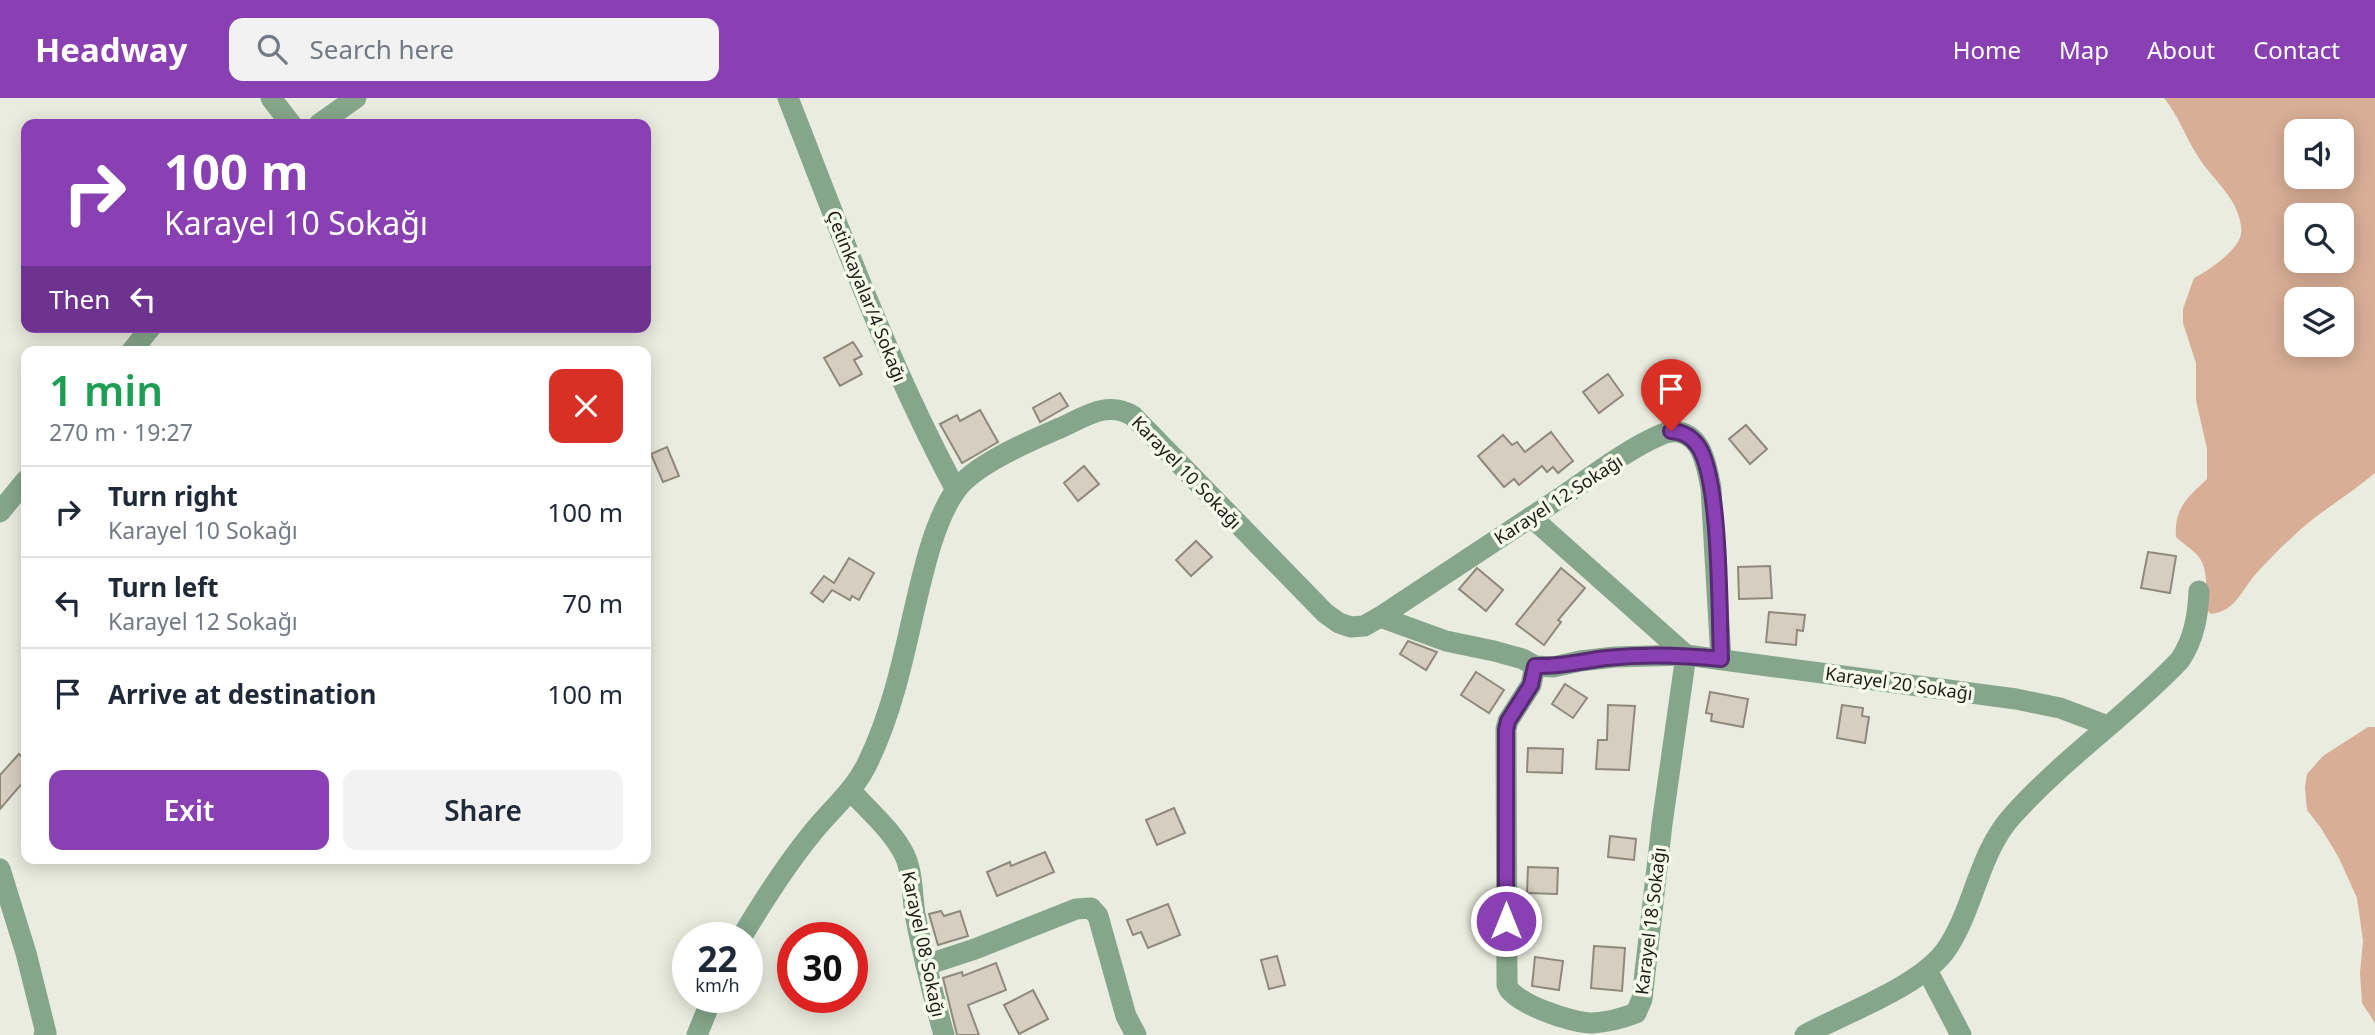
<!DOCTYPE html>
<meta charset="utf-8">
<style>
:root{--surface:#fff;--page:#f2f2f3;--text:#1f2937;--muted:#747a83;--line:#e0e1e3;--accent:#8940b2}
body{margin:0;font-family:"Noto Sans",sans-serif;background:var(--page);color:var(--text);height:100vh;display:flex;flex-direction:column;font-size:26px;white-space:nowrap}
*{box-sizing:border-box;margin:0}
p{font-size:23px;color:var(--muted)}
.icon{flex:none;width:38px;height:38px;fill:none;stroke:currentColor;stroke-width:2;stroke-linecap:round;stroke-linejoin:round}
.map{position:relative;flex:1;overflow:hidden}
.sheet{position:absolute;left:21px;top:248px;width:630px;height:518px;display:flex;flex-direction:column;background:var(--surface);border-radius:14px;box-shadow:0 4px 18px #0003}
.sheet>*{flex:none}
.banner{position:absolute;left:21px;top:21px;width:630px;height:214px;border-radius:14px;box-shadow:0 4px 18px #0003;background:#8940b2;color:#fff;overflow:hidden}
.fabs{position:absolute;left:2284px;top:21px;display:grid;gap:14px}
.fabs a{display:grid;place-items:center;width:70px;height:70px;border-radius:14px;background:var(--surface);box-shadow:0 4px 18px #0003;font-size:35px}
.speed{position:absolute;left:672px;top:824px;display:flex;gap:14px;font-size:35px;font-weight:700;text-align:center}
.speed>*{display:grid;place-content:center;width:91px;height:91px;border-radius:50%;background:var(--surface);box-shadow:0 4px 18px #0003;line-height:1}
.speed small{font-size:18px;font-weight:400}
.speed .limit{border:10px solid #d22;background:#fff;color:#111}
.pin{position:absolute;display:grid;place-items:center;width:60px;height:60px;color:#fff;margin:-72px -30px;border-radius:50% 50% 50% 0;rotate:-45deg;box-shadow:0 0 7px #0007}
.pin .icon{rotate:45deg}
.me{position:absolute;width:77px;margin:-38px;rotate:0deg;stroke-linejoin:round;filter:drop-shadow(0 0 5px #0008)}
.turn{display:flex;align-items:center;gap:24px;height:147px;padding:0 28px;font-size:32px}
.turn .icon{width:91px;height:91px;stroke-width:2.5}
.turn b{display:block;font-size:49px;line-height:60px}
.then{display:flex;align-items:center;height:66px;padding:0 28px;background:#0003;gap:14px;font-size:26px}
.round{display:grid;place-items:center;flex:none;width:74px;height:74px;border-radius:14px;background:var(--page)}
.overview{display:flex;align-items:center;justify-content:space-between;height:119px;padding:0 28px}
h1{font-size:42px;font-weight:600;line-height:52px;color:#1e9e55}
.primary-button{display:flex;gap:14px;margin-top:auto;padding:14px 28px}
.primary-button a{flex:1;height:80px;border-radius:14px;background:var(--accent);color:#fff;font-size:28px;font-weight:600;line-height:80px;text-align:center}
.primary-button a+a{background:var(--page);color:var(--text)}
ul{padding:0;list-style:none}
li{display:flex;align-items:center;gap:21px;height:91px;padding:0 28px;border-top:2px solid var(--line)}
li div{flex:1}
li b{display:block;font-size:26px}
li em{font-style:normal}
header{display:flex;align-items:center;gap:42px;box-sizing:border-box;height:98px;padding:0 35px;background:var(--accent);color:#fff}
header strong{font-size:33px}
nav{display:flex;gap:38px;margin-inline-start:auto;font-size:24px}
.search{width:490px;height:63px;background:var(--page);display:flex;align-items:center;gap:18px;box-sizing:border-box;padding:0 24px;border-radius:14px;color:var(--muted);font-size:26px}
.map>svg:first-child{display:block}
</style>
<header>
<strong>Headway</strong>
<div class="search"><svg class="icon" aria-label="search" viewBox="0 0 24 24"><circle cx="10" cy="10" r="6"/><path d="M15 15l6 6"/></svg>Search here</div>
<nav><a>Home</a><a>Map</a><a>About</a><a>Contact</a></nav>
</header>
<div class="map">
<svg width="2375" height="937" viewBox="0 0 2375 937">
<rect width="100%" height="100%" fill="#e9ecde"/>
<!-- forest -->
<g fill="#d8ae96" fill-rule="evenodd">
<path d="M2164,0H2375V375C2355,392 2334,405 2313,421C2292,438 2272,458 2254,478C2240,495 2235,513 2211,516L2205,510C2206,491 2210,467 2194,454C2188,448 2182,445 2176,439C2174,410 2188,399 2207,381V351L2196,302V265L2183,225V211L2194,180C2208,173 2238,153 2241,136C2243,125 2236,109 2230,100C2220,85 2206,72 2197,57C2185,38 2178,17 2164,0ZM2296,33H2342V79H2296ZM2296,117H2342V163H2296ZM2296,201H2342V247H2296Z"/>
<polygon points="2368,629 2375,629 2375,925 2362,905 2360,875 2363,843 2357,800 2339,760 2321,730 2307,712 2305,690 2307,676 2323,658"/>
</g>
<!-- building -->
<g fill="#d6cfc1" stroke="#8f897c" stroke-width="2">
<polygon points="853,244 862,258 854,262 862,276 840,288 824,260"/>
<polygon points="1608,276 1623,297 1599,315 1583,294"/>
<polygon points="1060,295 1068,308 1040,324 1033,310"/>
<polygon points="980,312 998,344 962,365 940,326 957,317 960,323"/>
<polygon points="1746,327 1767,351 1750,366 1729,341"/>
<polygon points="1551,334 1573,363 1558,375 1553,369 1547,374 1542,368 1519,387 1514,381 1504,389 1478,358 1503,337 1512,347 1517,344 1525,354"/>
<polygon points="667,349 679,378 663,384 651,356"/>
<polygon points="1084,368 1099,386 1078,403 1064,385"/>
<polygon points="1196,443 1212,459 1191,478 1176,462"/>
<polygon points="2148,454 2176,458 2170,495 2141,490"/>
<polygon points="849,460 874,475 859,502 852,498 850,502 832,492 823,504 811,495 824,478 834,485"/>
<polygon points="1770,468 1772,500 1739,501 1738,469"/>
<polygon points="1477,470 1503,492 1486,513 1459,491"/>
<polygon points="1561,470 1585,490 1558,522 1561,524 1544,547 1516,526"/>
<polygon points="1769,514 1805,517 1803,533 1797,532 1796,547 1766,544"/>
<polygon points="1408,543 1437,554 1426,572 1400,556"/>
<polygon points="1476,574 1504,592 1489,615 1461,597"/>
<polygon points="1565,586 1587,600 1573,620 1552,606"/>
<polygon points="1710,594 1748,601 1743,629 1711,623 1712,616 1706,615"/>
<polygon points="1608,607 1635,608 1629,672 1596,671 1598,642 1607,642"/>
<polygon points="1842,607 1863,610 1862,618 1869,619 1865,645 1837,640"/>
<polygon points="1528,650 1563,651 1562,675 1527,674"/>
<polygon points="19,656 26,662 26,681 0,711 0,677"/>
<polygon points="1174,710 1185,735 1157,747 1146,722"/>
<polygon points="1610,738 1636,741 1634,762 1608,759"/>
<polygon points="1045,754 1054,774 997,798 987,774 1010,764 1011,768"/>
<polygon points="1528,769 1558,770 1557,796 1527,795"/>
<polygon points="1168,806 1180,837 1148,850 1141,834 1133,837 1127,822"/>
<polygon points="941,813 944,818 960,813 968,838 938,847 929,816"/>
<polygon points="1594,848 1625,850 1622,893 1591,890"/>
<polygon points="1277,858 1285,887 1269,891 1261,862"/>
<polygon points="1535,859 1563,863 1559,892 1532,888"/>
<polygon points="996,865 1006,892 968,907 979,937 957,937 943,880 962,874 963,878"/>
<polygon points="1033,892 1048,921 1019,936 1004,907"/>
</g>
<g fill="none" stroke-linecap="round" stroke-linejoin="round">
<!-- minor -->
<g stroke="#85a68a" stroke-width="21">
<polyline points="271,0 291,26"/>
<path d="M788,0C840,132 888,266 956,392"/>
<polyline points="319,26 356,0"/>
<polyline points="131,254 151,229"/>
<polyline points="0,414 26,382"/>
<polyline points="1531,419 1686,557"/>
<polyline points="1380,519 1446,543 1494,553 1523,561 1535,568 1553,569 1580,563 1615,559 1686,557 2016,601 2060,610 2108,628"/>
<path d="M1535,568L1531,587L1508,623L1506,631L1507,887C1512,905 1574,926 1593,925C1607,924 1623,920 1636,915L1642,901L1662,726L1686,557"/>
<path d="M850,692C868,712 893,733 905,758C913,776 912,797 915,816C923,857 933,897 944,937"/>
<polyline points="0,771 26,855 46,935 44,937"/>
<path d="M741,840C762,805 784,770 809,739C828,714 855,693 868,664C890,619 902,567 913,517C922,480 933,424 956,392C975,366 1030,343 1060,330C1085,319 1107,302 1133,318L1325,515L1339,525L1351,529L1364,528L1380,519C1441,478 1502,438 1563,398C1591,379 1628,351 1658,338C1664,335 1671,333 1678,334C1703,338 1707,370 1711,390L1721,561"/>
<polyline points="926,867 975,851 1076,811 1091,810 1098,818 1126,918 1136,937"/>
<polyline points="1927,872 1961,937"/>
<polyline points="697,937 712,900"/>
<path d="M1805,937C1846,914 1923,888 1948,849C1975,807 1979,754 2013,717C2064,660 2128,617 2180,562C2194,541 2198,518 2199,493"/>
</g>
</g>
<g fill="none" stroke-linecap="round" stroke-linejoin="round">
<!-- route casing -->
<g stroke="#592a74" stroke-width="18">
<path id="route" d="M1506,823V632L1508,623L1531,587L1535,568C1559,569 1582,563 1606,560C1644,556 1683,557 1721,561C1719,517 1721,380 1698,348C1691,338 1683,334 1671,333"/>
</g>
<!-- route -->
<use href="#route" stroke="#8940b2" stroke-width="12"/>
</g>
<g text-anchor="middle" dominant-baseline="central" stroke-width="7" stroke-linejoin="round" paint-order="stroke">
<!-- street labels -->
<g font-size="18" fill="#1b1c16" stroke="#f6faeb">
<text transform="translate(867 198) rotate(68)">Çetinkayalar/4 Sokağı</text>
<text transform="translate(1187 374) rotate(46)">Karayel 10 Sokağı</text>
<text transform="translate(1558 401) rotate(-33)">Karayel 12 Sokağı</text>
<text transform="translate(1899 585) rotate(8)">Karayel 20 Sokağı</text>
<text transform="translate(1650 823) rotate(-83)">Karayel 18 Sokağı</text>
<text transform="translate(924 846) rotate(78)">Karayel 08 Sokağı</text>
</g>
</g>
</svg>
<div class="fabs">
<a><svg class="icon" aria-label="sound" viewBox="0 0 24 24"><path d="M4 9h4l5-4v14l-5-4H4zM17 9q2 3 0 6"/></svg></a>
<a><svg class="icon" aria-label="search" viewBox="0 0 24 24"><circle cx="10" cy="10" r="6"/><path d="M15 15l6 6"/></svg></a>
<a><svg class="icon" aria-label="layers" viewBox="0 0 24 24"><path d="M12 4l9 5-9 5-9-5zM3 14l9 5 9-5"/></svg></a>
</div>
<div class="speed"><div>22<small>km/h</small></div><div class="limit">30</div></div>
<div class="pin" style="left:1671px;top:333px;background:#d93025"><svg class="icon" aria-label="arrive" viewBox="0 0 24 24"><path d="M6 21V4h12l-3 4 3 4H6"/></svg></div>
<svg class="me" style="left:1506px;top:823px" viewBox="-20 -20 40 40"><circle r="17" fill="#8940b2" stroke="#fff" stroke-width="3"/><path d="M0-11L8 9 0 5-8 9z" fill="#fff"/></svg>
<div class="banner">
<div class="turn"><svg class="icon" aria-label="right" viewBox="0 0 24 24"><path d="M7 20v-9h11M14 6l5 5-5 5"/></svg><div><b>100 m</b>Karayel 10 Sokağı</div></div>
<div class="then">Then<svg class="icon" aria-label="left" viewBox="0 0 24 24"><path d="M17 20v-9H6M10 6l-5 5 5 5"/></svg></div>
</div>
<section class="sheet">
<div class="overview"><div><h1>1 min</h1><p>270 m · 19:27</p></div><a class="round" style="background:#d93025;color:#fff"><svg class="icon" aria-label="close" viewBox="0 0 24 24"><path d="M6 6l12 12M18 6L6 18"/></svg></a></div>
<ul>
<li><svg class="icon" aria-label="right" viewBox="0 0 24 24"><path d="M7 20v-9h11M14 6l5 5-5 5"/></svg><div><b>Turn right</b><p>Karayel 10 Sokağı</p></div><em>100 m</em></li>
<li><svg class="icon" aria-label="left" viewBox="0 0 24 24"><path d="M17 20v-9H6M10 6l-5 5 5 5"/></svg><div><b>Turn left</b><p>Karayel 12 Sokağı</p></div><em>70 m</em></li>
<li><svg class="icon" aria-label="arrive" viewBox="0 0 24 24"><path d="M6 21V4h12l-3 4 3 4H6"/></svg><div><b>Arrive at destination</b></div><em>100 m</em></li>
</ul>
<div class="primary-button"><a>Exit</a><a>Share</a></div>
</section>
</div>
